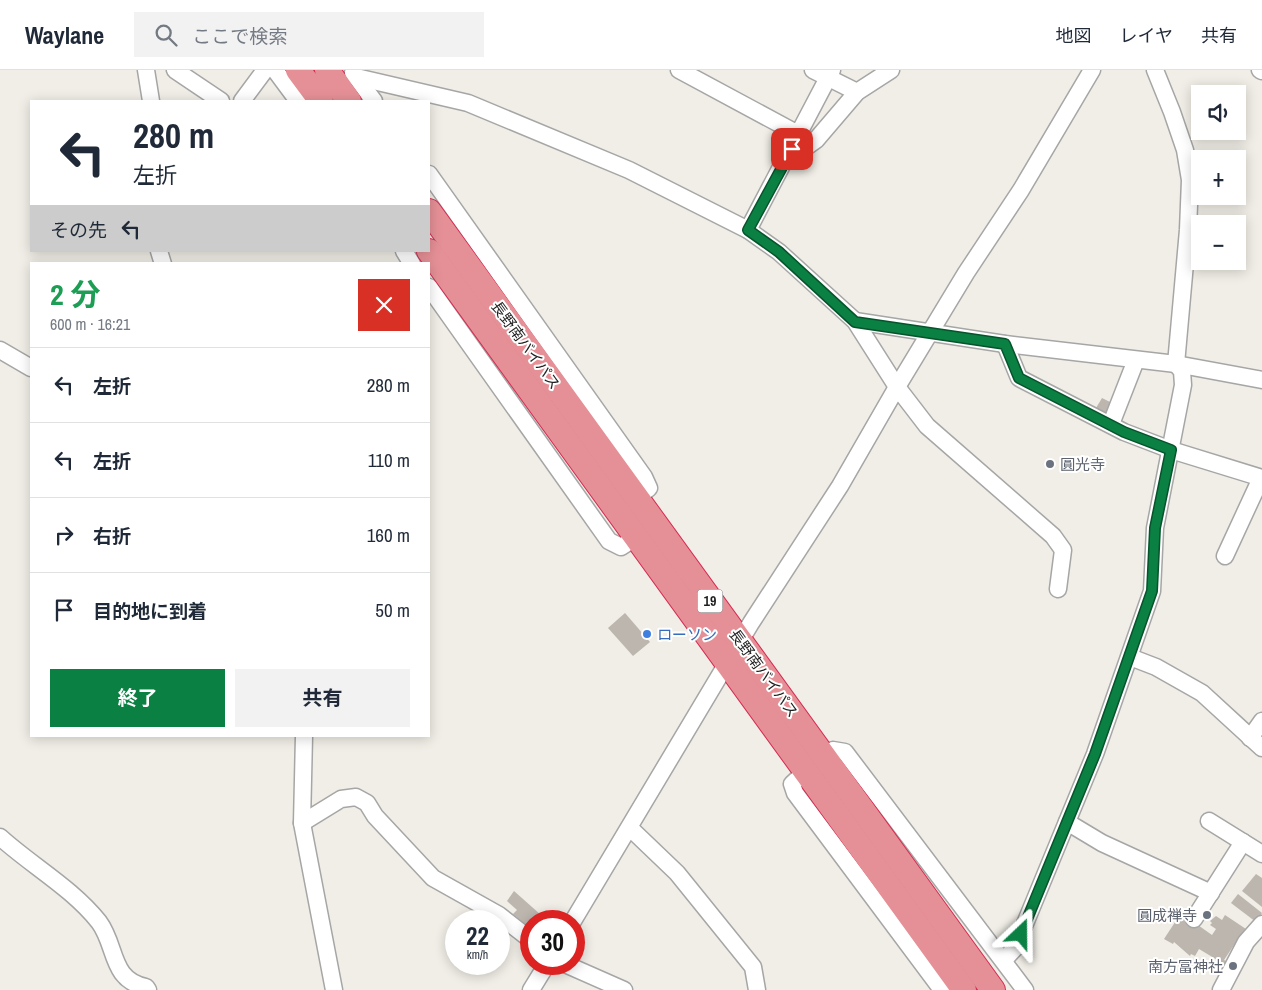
<!DOCTYPE html>
<html lang="ja">
<meta charset="utf-8">
<style>
:root{--surface:#fff;--page:#f2f2f3;--text:#1f2937;--muted:#747a83;--line:#e0e1e3;--accent:#0b8043}
body{margin:0;font-family:"Archivo Narrow","Noto Sans JP",sans-serif;background:var(--page);color:var(--text);height:100vh;display:flex;flex-direction:column;font-size:19px;white-space:nowrap}
*{box-sizing:border-box;margin:0}
p{font-size:16px;color:var(--muted)}
.icon{flex:none;width:28px;height:28px;fill:none;stroke:currentColor;stroke-width:2;stroke-linecap:round;stroke-linejoin:round}
.map{position:relative;flex:1;overflow:hidden}
.drawer{position:absolute;left:30px;top:192px;width:400px;height:475px;display:flex;flex-direction:column;background:var(--surface);border-radius:0px;box-shadow:0 2px 12px #0003}
.drawer>*{flex:none}
.hud{position:absolute;left:30px;top:30px;width:400px;height:152px;border-radius:0px;box-shadow:0 2px 12px #0003;background:#fff;color:var(--text);overflow:hidden}
.buttons{position:absolute;left:1191px;top:15px;display:grid;gap:10px}
.buttons a{display:grid;place-items:center;width:55px;height:55px;border-radius:0px;background:var(--surface);box-shadow:0 2px 12px #0003;font-size:25px}
.speed{position:absolute;left:445px;top:840px;display:flex;gap:10px;font-size:25px;font-weight:700;text-align:center}
.speed>*{display:grid;place-content:center;width:65px;height:65px;border-radius:50%;background:var(--surface);box-shadow:0 2px 12px #0003;line-height:1}
.speed small{font-size:12px;font-weight:400}
.speed .limit{border:8px solid #d22;background:#fff;color:#111}
.pin{position:absolute;display:grid;place-items:center;width:42px;height:42px;color:#fff;margin:-21px;border-radius:10px;box-shadow:0 2px 8px #0006}
.me{position:absolute;width:55px;margin:-28px;rotate:23deg;stroke-linejoin:round;filter:drop-shadow(0 0 4px #0008)}
.turn{display:flex;align-items:center;gap:18px;height:105px;padding:0 20px;font-size:22px}
.turn .icon{width:65px;height:65px;stroke-width:2.5}
.turn b{display:block;font-size:35px;line-height:42px}
.then{display:flex;align-items:center;height:48px;padding:0 20px;background:#0003;gap:10px;font-size:19px}
.round{display:grid;place-items:center;flex:none;width:52px;height:52px;border-radius:0px;background:var(--page)}
.summary{display:flex;align-items:center;justify-content:space-between;height:85px;padding:0 20px}
h1{font-size:30px;font-weight:700;line-height:38px;color:#1e9e55}
.cta{display:flex;gap:10px;margin-top:auto;padding:10px 20px}
.cta a{flex:1;height:58px;border-radius:0px;background:var(--accent);color:#fff;font-size:20px;font-weight:700;line-height:58px;text-align:center}
.cta a+a{background:var(--page);color:var(--text)}
ul{padding:0;list-style:none}
li{display:flex;align-items:center;gap:15px;height:75px;padding:0 20px;border-top:1px solid var(--line)}
li div{flex:1}
li b{display:block;font-size:19px}
li em{font-style:normal}
header{display:flex;align-items:center;gap:30px;box-sizing:border-box;height:70px;padding:0 25px;background:var(--surface);border-bottom:1px solid var(--line)}
header strong{font-size:24px}
nav{display:flex;gap:28px;margin-inline-start:auto;font-size:18px}
.search{width:350px;height:45px;background:var(--page);display:flex;align-items:center;gap:12px;box-sizing:border-box;padding:0 18px;border-radius:0px;color:var(--muted);font-size:19px}
.map>svg:first-child{display:block}
</style>
<header>
<strong>Waylane</strong>
<div class="search"><svg class="icon" aria-label="search" viewBox="0 0 24 24"><circle cx="10" cy="10" r="6"/><path d="M15 15l6 6"/></svg>ここで検索</div>
<nav><a>地図</a><a>レイヤ</a><a>共有</a></nav>
</header>
<div class="map">
<svg width="1262" height="920" viewBox="0 0 1262 920">
<rect width="100%" height="100%" fill="#f0eee6"/>
<!-- building -->
<g fill="#bcb6af">
<polygon points="1102,328 1114,334 1108,345 1096,338"/>
<polygon points="625,543 650,572 633,586 608,558"/>
<polygon points="1256,804 1262,808 1262,837 1242,821"/>
<polygon points="514,821 541,845 536,851 531,851 530,858 513,844 517,840 507,831"/>
<polygon points="1238,824 1262,843 1256,852 1231,833"/>
<polygon points="1181,843 1212,865 1216,859 1210,855 1212,853 1210,851 1216,846 1222,850 1225,845 1246,859 1249,855 1251,857 1238,877 1234,875 1224,890 1226,891 1224,894 1199,879 1195,886 1191,884 1190,886 1174,872 1173,874 1164,869"/>
</g>
<g fill="none" stroke-linecap="round" stroke-linejoin="round">
<!-- minor casing -->
<g stroke="#a6a6a6" stroke-width="19">
<g id="minor">
<polyline points="146,0 151,31"/>
<polyline points="175,0 221,31"/>
<polyline points="275,0 298,31"/>
<polyline points="679,0 800,65"/>
<polyline points="813,0 857,22"/>
<polyline points="1260,0 1262,1"/>
<polyline points="353,3 374,31"/>
<polyline points="356,7 468,33 629,100 748,160 779,182 855,251 897,317 927,356 1053,466 1063,480 1058,519"/>
<polyline points="242,31 265,0"/>
<polyline points="788,90 816,70 857,22 891,0"/>
<polyline points="429,104 644,407 649,418 637,428"/>
<polyline points="748,160 832,0"/>
<polyline points="159,181 163,194"/>
<polyline points="404,181 412,194"/>
<polyline points="429,217 609,471 621,477 635,468"/>
<polyline points="855,251 1005,274 1176,294 1262,310"/>
<polyline points="1005,274 1019,308 1124,362 1171,380 1262,408"/>
<polyline points="0,280 31,298"/>
<polyline points="1111,354 1136,290"/>
<polyline points="1225,486 1261,408"/>
<polyline points="1130,587 1156,597 1202,623 1262,678"/>
<polyline points="304,666 302,753 334,920"/>
<polyline points="1250,668 1262,651"/>
<polyline points="824,686 833,680 845,682 1025,920"/>
<polyline points="806,701 792,714 795,723 942,920"/>
<polyline points="1209,751 1262,784"/>
<polyline points="1067,752 1102,773 1211,823"/>
<polyline points="302,753 341,729 356,727 367,733 375,746 433,808 499,845 531,870"/>
<polyline points="630,758 677,803 753,897 757,920"/>
<path d="M0,767C32,796 72,818 99,852C117,876 110,910 146,917L148,920"/>
<polyline points="1194,849 1243,772"/>
<polyline points="573,851 751,553 840,416 897,317 966,203 1021,120 1092,0"/>
<polyline points="1004,890 1015,878 1095,684 1152,521 1155,458 1183,315 1182,301 1176,294 1188,160 1190,110 1185,80 1172,42 1155,0"/>
<polyline points="565,894 624,920"/>
<polyline points="531,920 547,894"/>
<polyline points="1221,920 1246,872 1262,854"/>
</g>
</g>
<!-- highway casing -->
<g stroke="#d72a52" stroke-width="26">
<g id="highway">
<polyline points="298,0 321,31"/>
<polyline points="327,0 349,31"/>
<polyline points="429,141 993,920"/>
<polyline points="429,181 964,920"/>
</g>
</g>
<!-- minor -->
<use href="#minor" stroke="#fff" stroke-width="16"/>
<!-- highway -->
<use href="#highway" stroke="#e59096" stroke-width="24"/>
</g>
<g fill="none" stroke-linecap="round" stroke-linejoin="round">
<!-- route casing -->
<g stroke="#07532c" stroke-width="12">
<polyline id="route" points="792,79 748,160 779,182 855,252 1005,274 1019,308 1124,362 1171,380 1155,458 1152,521 1095,684 1021,864"/>
</g>
<!-- route -->
<use href="#route" stroke="#0b8043" stroke-width="9"/>
</g>
<!-- markers -->
<g fill="#6b7280" stroke="#fff" stroke-width="2">
<circle cx="1050" cy="394" r="5"/>
<circle cx="1207" cy="845" r="5"/>
<circle cx="1233" cy="896" r="5"/>
</g>
<circle fill="#3f7fe0" stroke="#fff" stroke-width="2" cx="647" cy="564" r="5"/>
<g text-anchor="middle" dominant-baseline="central" stroke-width="4" stroke-linejoin="round" paint-order="stroke">
<!-- shield labels -->
<rect fill="#fff" stroke="#626262" stroke-width="1" x="697.5" y="519.5" width="25" height="23" rx="4"/>
<g font-size="14" font-weight="bold" fill="#1f1f1f">
<text x="710" y="531">19</text>
</g>
<!-- street labels -->
<g font-size="15" fill="#1f1f1f" stroke="#fff">
<text transform="translate(526 275) rotate(54)">長野南バイパス</text>
<text transform="translate(764 603) rotate(54)">長野南バイパス</text>
</g>
<!-- worship labels -->
<g font-size="15" fill="#5b616d" stroke="#fff" text-anchor="end">
<text x="1060" y="394" text-anchor="start">圓光寺</text>
<text x="1197" y="845">圓成禅寺</text>
<text x="1223" y="896">南方冨神社</text>
</g>
<!-- shop labels -->
<g font-size="15" fill="#366cbe" stroke="#fff" text-anchor="start">
<text x="657" y="564">ローソン</text>
</g>
</g>
</svg>
<div class="buttons">
<a><svg class="icon" aria-label="sound" viewBox="0 0 24 24"><path d="M4 9h4l5-4v14l-5-4H4zM17 9q2 3 0 6"/></svg></a>
<a>+</a>
<a>−</a>
</div>
<div class="speed"><div>22<small>km/h</small></div><div class="limit">30</div></div>
<div class="pin" style="left:792px;top:79px;background:#d93025"><svg class="icon" aria-label="arrive" viewBox="0 0 24 24"><path d="M6 21V4h12l-3 4 3 4H6"/></svg></div>
<svg class="me" style="left:1021px;top:864px" viewBox="-20 -20 40 40"><path d="M0-17L14 15 0 8-14 15z" fill="#0b8043" stroke="#fff" stroke-width="4"/></svg>
<div class="hud">
<div class="turn"><svg class="icon" aria-label="left" viewBox="0 0 24 24"><path d="M17 20v-9H6M10 6l-5 5 5 5"/></svg><div><b>280 m</b>左折</div></div>
<div class="then">その先<svg class="icon" aria-label="left" viewBox="0 0 24 24"><path d="M17 20v-9H6M10 6l-5 5 5 5"/></svg></div>
</div>
<section class="drawer">
<div class="summary"><div><h1>2 分</h1><p>600 m · 16:21</p></div><a class="round" style="background:#d93025;color:#fff"><svg class="icon" aria-label="close" viewBox="0 0 24 24"><path d="M6 6l12 12M18 6L6 18"/></svg></a></div>
<ul>
<li><svg class="icon" aria-label="left" viewBox="0 0 24 24"><path d="M17 20v-9H6M10 6l-5 5 5 5"/></svg><div><b>左折</b></div><em>280 m</em></li>
<li><svg class="icon" aria-label="left" viewBox="0 0 24 24"><path d="M17 20v-9H6M10 6l-5 5 5 5"/></svg><div><b>左折</b></div><em>110 m</em></li>
<li><svg class="icon" aria-label="right" viewBox="0 0 24 24"><path d="M7 20v-9h11M14 6l5 5-5 5"/></svg><div><b>右折</b></div><em>160 m</em></li>
<li><svg class="icon" aria-label="arrive" viewBox="0 0 24 24"><path d="M6 21V4h12l-3 4 3 4H6"/></svg><div><b>目的地に到着</b></div><em>50 m</em></li>
</ul>
<div class="cta"><a>終了</a><a>共有</a></div>
</section>
</div>
